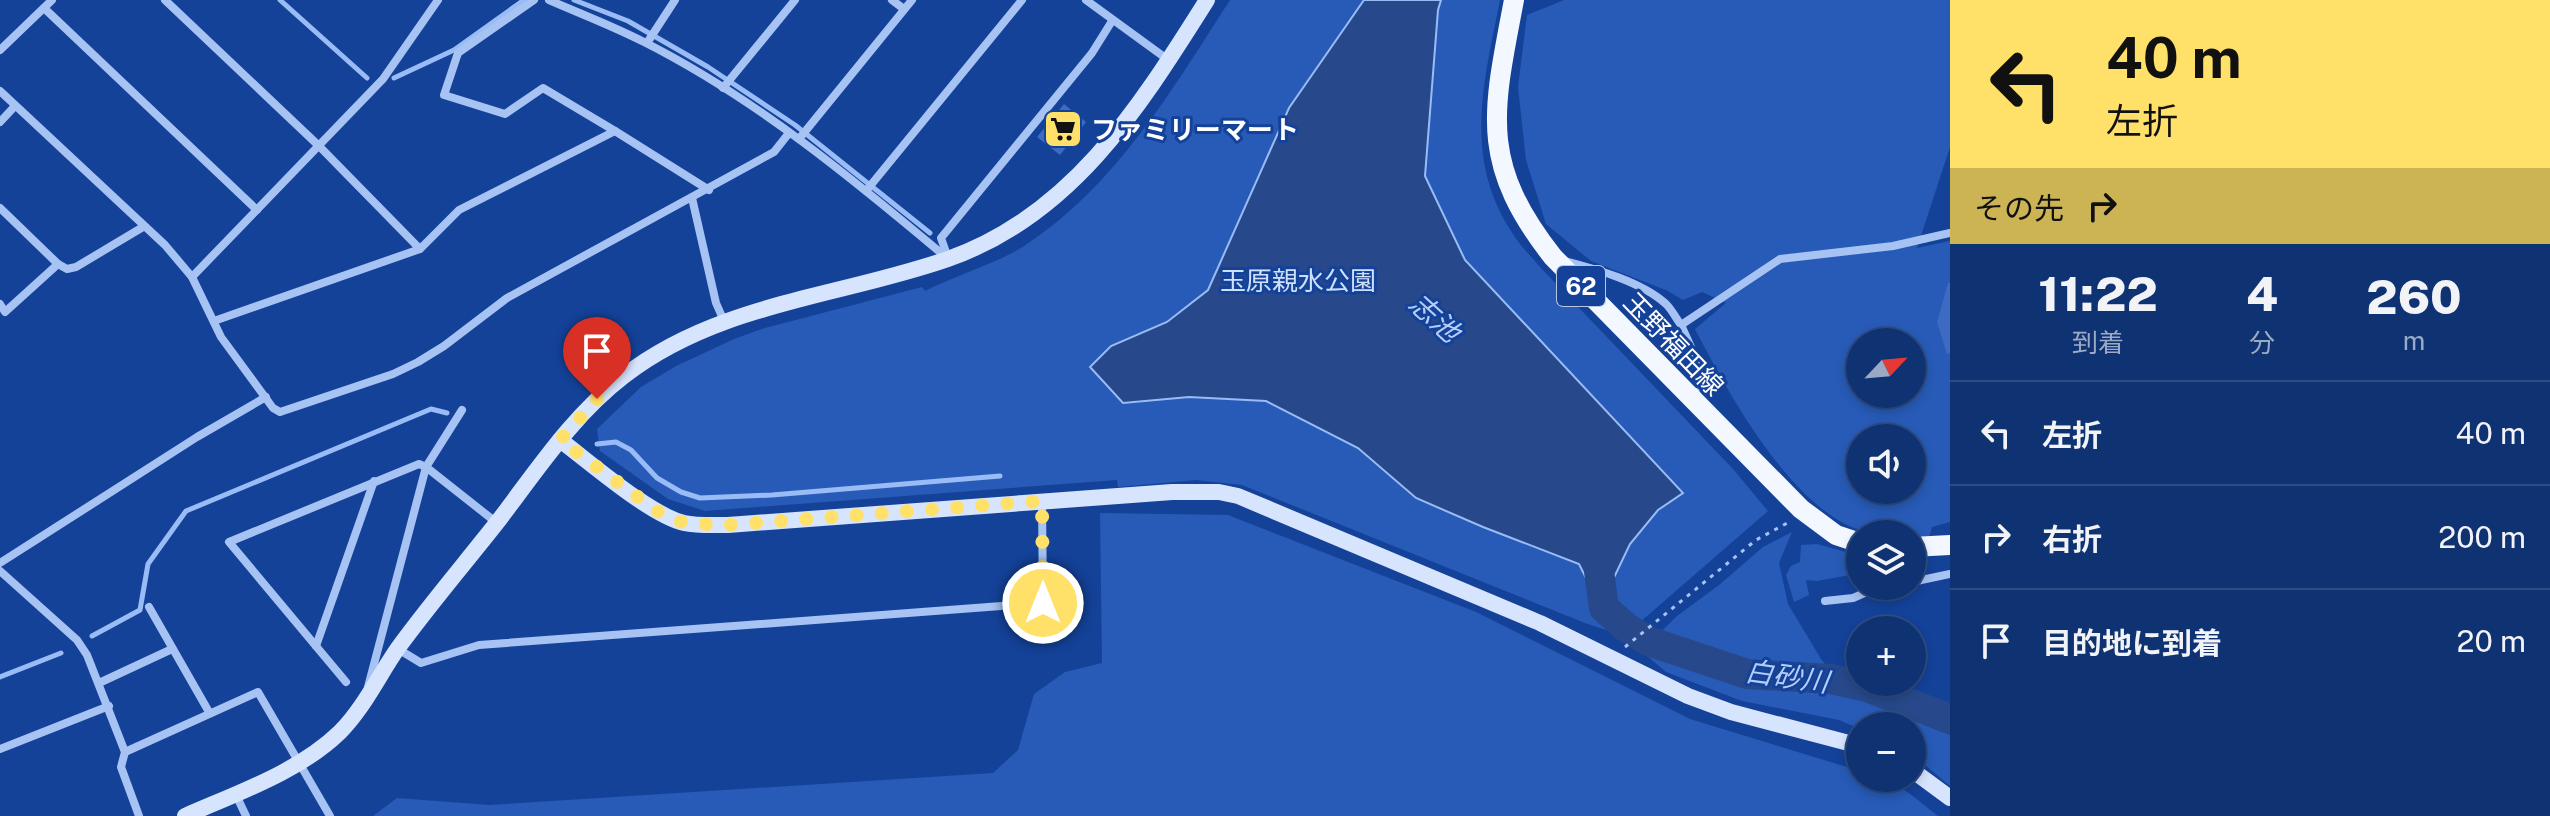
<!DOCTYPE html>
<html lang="ja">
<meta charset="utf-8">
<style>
:root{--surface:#0f3273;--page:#183a78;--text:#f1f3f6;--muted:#9baac4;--line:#2f4d85}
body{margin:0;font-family:"Public Sans","Noto Sans JP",sans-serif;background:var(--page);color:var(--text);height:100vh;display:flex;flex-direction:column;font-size:30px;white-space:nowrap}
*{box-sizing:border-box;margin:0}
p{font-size:26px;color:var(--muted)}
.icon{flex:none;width:44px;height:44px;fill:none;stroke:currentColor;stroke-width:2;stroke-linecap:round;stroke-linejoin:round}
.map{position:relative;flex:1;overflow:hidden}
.sheet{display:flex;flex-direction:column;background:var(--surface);width:600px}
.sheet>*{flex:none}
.top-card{background:#ffe169;color:#111;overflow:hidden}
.needle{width:52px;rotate:64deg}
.tools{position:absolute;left:1846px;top:328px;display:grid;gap:16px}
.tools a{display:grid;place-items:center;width:80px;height:80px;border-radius:50%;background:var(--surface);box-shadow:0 4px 12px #0003,0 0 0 2px var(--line);font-size:40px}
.pin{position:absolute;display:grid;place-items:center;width:68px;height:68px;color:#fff;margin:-82px -34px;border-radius:50% 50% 50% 0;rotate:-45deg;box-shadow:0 0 8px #0007}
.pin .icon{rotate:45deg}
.me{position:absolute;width:88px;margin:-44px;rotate:0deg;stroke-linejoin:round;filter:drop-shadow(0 0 6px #0008)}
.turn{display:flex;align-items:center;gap:28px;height:168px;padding:0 24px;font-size:36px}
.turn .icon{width:104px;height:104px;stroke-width:2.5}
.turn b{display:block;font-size:56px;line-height:68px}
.then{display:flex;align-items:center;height:76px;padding:0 24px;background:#0003;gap:16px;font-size:30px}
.eta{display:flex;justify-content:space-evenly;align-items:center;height:136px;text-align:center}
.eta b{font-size:48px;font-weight:800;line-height:56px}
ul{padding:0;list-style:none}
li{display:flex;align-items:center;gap:24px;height:104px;padding:0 24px;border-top:2px solid var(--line)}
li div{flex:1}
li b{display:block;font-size:30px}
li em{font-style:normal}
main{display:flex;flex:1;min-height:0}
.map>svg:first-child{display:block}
</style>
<main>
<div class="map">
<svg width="1950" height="816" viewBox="0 0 1950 816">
<rect width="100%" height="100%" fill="#144299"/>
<!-- green -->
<g fill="#275bb7" fill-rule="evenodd">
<path d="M1230,0H1500C1484,82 1462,158 1513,234C1520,246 1531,256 1540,267L1733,469L1768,511L1624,636L1585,623L1242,485L1196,480L1118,487L1117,480L705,511L668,499L600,451L597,429L641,387L676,366L734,339L765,328L922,287L925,291C956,275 996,264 1024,246C1116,186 1172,90 1230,0Z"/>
<path d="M1564,0H1950V147L1917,248L1950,241V522L1932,527L1929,538L1912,539V534C1890,534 1865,535 1845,524C1782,491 1727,391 1695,329L1726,303L1702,292L1683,300L1668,291L1591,261L1546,224L1526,160L1518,87L1527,15ZM1860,342H1912V394H1860ZM1860,438H1912V490H1860Z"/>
<path d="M1100,513L1228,515L1476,612L1690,719L1860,771V778C1898,778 1909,794 1938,816H373L397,798L489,805L993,773L1018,750L1034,694L1065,672L1102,663Z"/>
<polygon points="1792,532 1779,563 1788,604 1821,659 1849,695 1950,735 1950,786 1912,754 1912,726 1860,726 1860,729 1839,720 1742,701 1666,672 1641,651 1677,616 1719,585 1763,547"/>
<polygon points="1817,544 1860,556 1860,576 1856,574 1817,581 1806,580 1809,595 1794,602 1786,575 1791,566 1800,562 1801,545"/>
</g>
<!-- water -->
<polygon fill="#27498b" stroke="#99bcf6" stroke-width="2" points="1364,0 1441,0 1438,10 1425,176 1465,260 1683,493 1658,510 1630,544 1607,592 1611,601 1604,614 1579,564 1483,527 1416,498 1358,448 1266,401 1189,397 1123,403 1090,367 1111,346 1167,322 1208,290 1289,108"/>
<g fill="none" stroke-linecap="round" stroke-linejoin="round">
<!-- stream -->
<g stroke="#99bcf6" stroke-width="5">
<polyline points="280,0 367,78"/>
<polyline points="574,0 628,21 708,67 795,125 930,233"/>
<polyline points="394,78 454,50 524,0"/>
<polyline points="597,444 616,442 631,450 657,478 681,492 700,498 772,495 1000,476"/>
<polyline points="92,636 140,610 148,564 186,511 431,409 447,413"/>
<polyline points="0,677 61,653"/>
</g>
<!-- river -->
<polyline stroke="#27498b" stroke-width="30" points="1599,571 1604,608 1627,628 1648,641 1747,674 1831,679 1867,687 1950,719"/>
</g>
<!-- building -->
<g fill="#3d6bc1">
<polygon points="1064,104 1086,122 1060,155 1037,137"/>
<polygon points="1948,283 1950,283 1950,353 1947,354 1937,322"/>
</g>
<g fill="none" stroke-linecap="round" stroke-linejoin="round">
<!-- path -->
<polyline stroke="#a7c3f3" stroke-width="3" stroke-dasharray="4 6" stroke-linecap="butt" points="1625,647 1756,540 1791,521"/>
<!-- street -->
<g stroke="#a7c3f3" stroke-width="8">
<polyline points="165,0 319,146 420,249"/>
<polyline points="534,0 458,53 444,95 505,114 543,88 615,131"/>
<path d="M549,0C581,14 613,26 644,42C755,98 853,179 947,258"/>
<polyline points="892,0 904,9"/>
<polyline points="1086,0 1167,59"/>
<polyline points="44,8 257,210"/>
<polyline points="647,43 675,0"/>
<polyline points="0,50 52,0"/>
<polyline points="723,88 795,0"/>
<polyline points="0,91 165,245 192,277 221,337 273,408 280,412 393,374 418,362 444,346 507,298 774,152 789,133"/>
<polyline points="0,122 15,106"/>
<polyline points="799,139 912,0"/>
<polyline points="866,191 1022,0"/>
<polyline points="692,198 716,303 724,321"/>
<polyline points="0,208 58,264 67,269 76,267 143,227"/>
<polyline points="948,258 941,238 1092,53 1112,21"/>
<path d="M1565,261C1596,269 1642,282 1666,304C1672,310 1676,318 1681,325"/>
<polyline points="192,277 383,79 438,0"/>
<polyline points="0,304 5,312 58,264"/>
<polyline points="214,321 420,249 459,210 615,131 709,190"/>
<polyline points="1697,399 1699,365 1681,325 1780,259 1893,246 1950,233"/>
<polyline points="0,563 197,437 266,397"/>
<polyline points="0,571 77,640 87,655 125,752 121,767 139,816"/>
<polyline points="1912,582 1950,574"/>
<polyline points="1825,601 1853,598 1869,591 1894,586"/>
<polyline points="149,607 209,712"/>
<polyline points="316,646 374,481"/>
<polyline points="398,649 421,663 479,645 1043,603 1042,502"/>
<polyline points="346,682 229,542 419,464 426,467 497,523"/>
<polyline points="99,683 172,649"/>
<polyline points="368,687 426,467 462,410"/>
<polyline points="0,749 109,706"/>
<polyline points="125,752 258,692 330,816"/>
<polyline points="236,795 246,816"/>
</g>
<!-- secondary -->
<g stroke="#d7e4fd" stroke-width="16">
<path d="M560,440C591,463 650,515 684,523C698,526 713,525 728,525L1172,492H1219L1238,496L1540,623L1688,696L1731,712L1860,746"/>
<polyline points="1912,770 1950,798"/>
<path d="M185,816C237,793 299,772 340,732C364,708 379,675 398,648C430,604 466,562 499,520C537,470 573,415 624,376C718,303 839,297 948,259C1073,215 1140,106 1207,0"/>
</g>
<!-- primary -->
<g stroke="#f3f7ff" stroke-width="20">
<path d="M1514,0C1493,111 1478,162 1553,257L1801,509L1836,535L1860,543"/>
<polyline points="1912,547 1950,545"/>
</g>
</g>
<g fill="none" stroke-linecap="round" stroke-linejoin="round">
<!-- route -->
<polyline stroke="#ffe169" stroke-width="14" stroke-dasharray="0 25.2" points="597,399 560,440 657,511 684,523 728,525 1042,501 1043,603"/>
</g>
<!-- icons -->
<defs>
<g id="supermarket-square" transform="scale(2)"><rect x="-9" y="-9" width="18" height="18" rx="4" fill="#ffe169" stroke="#144299"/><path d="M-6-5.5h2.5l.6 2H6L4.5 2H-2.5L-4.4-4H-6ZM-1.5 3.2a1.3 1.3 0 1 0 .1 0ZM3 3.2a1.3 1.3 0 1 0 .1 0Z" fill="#111"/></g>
</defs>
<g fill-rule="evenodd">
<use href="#supermarket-square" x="1063" y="129"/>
</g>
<g text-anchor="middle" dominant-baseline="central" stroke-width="6" stroke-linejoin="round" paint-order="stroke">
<!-- shield labels -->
<rect fill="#144299" stroke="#b8c6e0" stroke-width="2" x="1557" y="266" width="48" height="40" rx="6"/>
<g font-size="24" font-weight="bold" fill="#fff">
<text x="1581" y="286">62</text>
</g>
<!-- poi labels -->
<g font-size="26" font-weight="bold" fill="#fff" stroke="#144299" text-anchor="start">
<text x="1091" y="129">ファミリーマート</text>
</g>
<!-- park labels -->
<g font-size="26" fill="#cfe0fd" stroke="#144299">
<text x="1298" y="280">玉原親水公園</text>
</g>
<!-- street labels -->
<g font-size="26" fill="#fff" stroke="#144299">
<text transform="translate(1674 344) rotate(46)">玉野福田線</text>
</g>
<!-- water labels -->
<g font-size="28" font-style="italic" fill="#b4cdf9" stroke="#144299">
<text transform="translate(1435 317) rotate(42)">志池</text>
<text transform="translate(1787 676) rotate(8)">白砂川</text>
</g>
</g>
</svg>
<div class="tools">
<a><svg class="needle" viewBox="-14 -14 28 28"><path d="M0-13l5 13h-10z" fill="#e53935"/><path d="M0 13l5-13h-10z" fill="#9baac4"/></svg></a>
<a><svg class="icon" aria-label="sound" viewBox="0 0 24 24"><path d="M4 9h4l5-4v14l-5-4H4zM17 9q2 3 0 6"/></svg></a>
<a><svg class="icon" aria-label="layers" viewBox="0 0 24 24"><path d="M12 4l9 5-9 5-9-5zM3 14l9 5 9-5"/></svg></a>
<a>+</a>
<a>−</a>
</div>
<div class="pin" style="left:597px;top:399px;background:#d93025"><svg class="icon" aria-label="arrive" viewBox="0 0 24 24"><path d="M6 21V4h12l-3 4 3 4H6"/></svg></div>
<svg class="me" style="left:1043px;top:603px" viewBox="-20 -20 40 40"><circle r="17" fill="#ffe169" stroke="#fff" stroke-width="3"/><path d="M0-11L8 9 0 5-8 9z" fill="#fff"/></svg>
</div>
<section class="sheet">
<div class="top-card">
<div class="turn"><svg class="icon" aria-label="left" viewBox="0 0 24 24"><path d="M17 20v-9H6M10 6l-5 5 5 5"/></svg><div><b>40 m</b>左折</div></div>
<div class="then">その先<svg class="icon" aria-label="right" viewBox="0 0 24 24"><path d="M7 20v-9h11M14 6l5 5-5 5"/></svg></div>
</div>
<div class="eta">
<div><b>11:22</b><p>到着</p></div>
<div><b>4</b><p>分</p></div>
<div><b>260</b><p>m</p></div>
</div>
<ul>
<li><svg class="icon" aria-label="left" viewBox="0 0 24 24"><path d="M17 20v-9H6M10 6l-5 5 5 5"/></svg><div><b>左折</b></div><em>40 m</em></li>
<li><svg class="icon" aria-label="right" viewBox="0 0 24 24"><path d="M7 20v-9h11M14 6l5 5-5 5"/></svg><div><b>右折</b></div><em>200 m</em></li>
<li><svg class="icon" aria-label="arrive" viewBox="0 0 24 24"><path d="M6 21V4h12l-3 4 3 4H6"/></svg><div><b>目的地に到着</b></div><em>20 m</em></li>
</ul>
</section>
</main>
